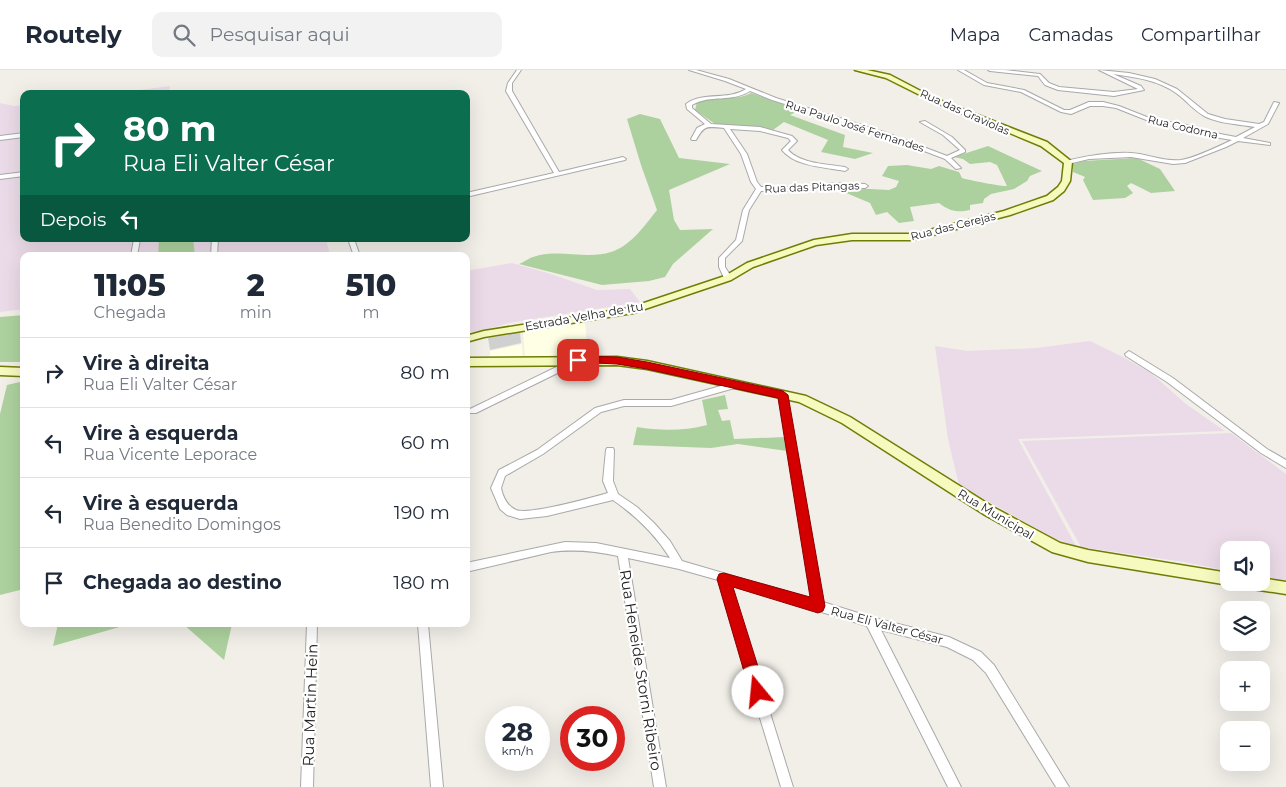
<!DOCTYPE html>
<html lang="pt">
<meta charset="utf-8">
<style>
:root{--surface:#fff;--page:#f2f2f3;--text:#1f2937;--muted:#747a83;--line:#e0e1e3}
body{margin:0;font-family:Montserrat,sans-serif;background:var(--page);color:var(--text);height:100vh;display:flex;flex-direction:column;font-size:19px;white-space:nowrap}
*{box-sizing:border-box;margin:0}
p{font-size:16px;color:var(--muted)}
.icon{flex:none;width:28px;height:28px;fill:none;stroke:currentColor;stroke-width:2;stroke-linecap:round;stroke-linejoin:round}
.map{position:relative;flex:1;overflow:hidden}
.drawer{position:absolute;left:20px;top:182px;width:450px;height:375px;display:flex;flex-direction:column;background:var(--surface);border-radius:10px;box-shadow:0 5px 20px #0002}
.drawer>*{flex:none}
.banner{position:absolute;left:20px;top:20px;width:450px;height:152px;border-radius:10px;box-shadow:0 5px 20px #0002;background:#0b6e4f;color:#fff;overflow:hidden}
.fabs{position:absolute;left:1220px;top:471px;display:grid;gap:10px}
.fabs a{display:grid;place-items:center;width:50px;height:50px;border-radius:10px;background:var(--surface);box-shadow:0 5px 20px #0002;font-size:25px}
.speed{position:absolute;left:485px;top:636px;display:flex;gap:10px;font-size:25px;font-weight:700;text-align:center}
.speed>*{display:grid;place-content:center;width:65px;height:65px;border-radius:50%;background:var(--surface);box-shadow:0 5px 20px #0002;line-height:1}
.speed small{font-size:12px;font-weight:400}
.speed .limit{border:8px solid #d22;background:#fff;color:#111}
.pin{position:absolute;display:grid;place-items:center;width:42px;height:42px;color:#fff;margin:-21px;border-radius:10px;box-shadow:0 2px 8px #0006}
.me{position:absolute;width:55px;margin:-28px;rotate:343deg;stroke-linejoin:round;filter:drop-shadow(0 0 4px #0008)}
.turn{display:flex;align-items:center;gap:18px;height:105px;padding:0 20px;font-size:22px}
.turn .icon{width:65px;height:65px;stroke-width:2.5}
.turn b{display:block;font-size:35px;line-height:42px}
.then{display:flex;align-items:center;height:48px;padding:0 20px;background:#0003;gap:10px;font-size:19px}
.eta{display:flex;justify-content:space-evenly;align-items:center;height:85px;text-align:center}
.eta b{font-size:30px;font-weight:800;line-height:35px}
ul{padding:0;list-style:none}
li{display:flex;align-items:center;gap:15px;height:70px;padding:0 20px;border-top:1px solid var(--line)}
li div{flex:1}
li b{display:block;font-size:19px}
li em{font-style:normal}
header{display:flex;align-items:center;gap:30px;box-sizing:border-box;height:70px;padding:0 25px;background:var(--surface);border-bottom:1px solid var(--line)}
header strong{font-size:24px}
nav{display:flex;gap:28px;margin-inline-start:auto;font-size:18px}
.search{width:350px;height:45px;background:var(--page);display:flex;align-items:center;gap:12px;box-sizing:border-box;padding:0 18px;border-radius:10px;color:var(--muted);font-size:19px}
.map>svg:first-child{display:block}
</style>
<header>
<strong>Routely</strong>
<div class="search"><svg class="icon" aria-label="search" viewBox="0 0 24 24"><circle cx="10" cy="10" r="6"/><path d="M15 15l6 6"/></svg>Pesquisar aqui</div>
<nav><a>Mapa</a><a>Camadas</a><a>Compartilhar</a></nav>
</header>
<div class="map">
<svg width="1286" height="717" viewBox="0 0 1286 717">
<rect width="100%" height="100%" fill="#f2efe9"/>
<!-- industrial -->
<g fill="#ebdbe8">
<polygon points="170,16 168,24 109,24"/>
<polygon points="0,33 14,36 24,35 24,169 326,169 330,186 24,186 24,239 0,242"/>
<polygon points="512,193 548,203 597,220 630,219 640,232 509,253 466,265 466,201"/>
<polygon points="1090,271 1123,287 1151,303 1186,334 1225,361 1018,369 1076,476 1055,469 959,415 948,369 935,276 968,281 1036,278"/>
<polygon points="1231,363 1286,404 1286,511 1261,507 1261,480 1229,480 1229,501 1184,492 1081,477 1022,371"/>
</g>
<!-- education -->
<g fill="#ffffe5">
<polygon points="585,253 588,286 525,288 523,262"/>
<polygon points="522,274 523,288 490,289 490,281"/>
</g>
<!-- religious -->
<polygon fill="#d0d0d0" points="520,262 521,273 490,280 488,268"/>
<!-- forest -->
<g fill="#add19e">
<path d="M751,23L800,40L790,45L845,65L843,77L873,83L855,89L821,82L828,70L784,52L773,60L715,54L695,40L697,32C715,25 734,32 751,23Z"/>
<path d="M640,44L660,49L679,88L730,94L669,120L674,150L680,160L713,159L673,194L665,207L649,211L602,215L519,194C524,192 529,188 533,187C558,178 586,190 611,182C631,176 645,155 657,140L641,95L627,49Z"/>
<path d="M988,76L1042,101L1030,106L1027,111L1014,119L991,124L984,129L983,133L970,135V140C957,143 949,141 939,133L910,137L914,151L899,153L887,142L876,145L870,133L832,117L889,120L896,117L899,111L882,106L888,96L907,95L931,99L939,96L959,102L962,108C969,110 1003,117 1007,116L997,95L990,92L970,94L963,89L954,87Z"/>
<polygon points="1137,88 1160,99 1175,121 1151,123 1131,113 1127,116 1133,123 1125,128 1093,130 1083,110 1085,107 1073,102 1073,94 1083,91"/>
<polygon points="159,169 193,169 195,186 158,186"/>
<polygon points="24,245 24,292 0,292 0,247"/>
<polygon points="24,311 24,381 20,391 24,395 24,519 0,525 0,344 7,315"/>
<path d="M725,325L728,339L718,340L722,351L730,350L734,369L785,367L787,381L738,374L711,378L633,375L637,357C660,361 684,361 707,355L702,330Z"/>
<polygon points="58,554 130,554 53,576"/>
<polygon points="183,554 232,554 224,590"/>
</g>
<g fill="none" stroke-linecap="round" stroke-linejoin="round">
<!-- minor casing -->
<g stroke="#a9a9a9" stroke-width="2">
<g id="minor">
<polygon points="517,0 521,0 512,13 512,21 559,102 623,87 626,89 625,90 466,127 466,123 554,103 506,21 508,13"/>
<path d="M689,0H696L729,9L776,28L884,62L947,86L960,80L943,65L920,52L925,51L952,67L965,80V82L951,88L961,98L956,99L945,89L880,64L772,30L750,21C732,33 710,24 692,35V38L711,54L760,57L792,66L797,71L788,80C801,94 827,94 845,97L848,99L845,101C825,97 796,97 782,80L791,71L788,68L760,61L730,59L747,84L757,112L761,117H800L834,113L865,114L868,116L865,118L834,117L800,121H761L749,140L742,171L725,188V197L732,208L728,210H725L719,197V188L736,170L743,140L756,119L751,112L741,84L724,58C707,57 705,54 696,70H692L691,69L697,58L705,54L687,39L686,34C704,21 728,31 746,19L725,11Z"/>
<path d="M958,0H964L987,13L1024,20L1064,40H1070L1089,32H1103L1119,36L1157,51L1179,53L1215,63L1236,67L1255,57C1238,54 1221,54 1206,47C1194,41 1186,30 1176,23C1158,10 1134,7 1113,4L1141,16L1144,20L1114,26L1058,20L1045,15L1038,6L990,1L988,0H1005L1040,4L1049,13L1059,17L1114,22L1138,19L1099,0L1129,3L1155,9L1177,19L1208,44L1225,49L1259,54L1264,52L1274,32L1279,33L1268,54L1243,68L1270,73V75L1238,71L1226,77L1185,93L1173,94L1131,87L1089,89L1068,94L1065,92L1066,91C1087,86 1110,82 1131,83C1148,84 1164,92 1181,90C1195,88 1219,76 1232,70L1214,67L1179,57L1154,53L1116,38L1103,36H1090L1071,44L1061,42L1021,22L984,15Z"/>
<polygon points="24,63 24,67 0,70 0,66"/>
<polygon points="24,102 24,106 0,109 0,105"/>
<polygon points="134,169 140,169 137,186 131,186"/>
<polygon points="212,169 218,169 217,186 211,186"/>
<polygon points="348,169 354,169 360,186 354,186"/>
<polygon points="1129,281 1173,308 1267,379 1286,390 1286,398 1261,383 1167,312 1126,286 1125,284"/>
<polygon points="575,288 578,289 579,291 578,293 476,343 470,343 469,341 470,339"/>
<path d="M735,312L738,313L739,315L738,317L671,336H624L601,342L543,384L505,406L501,418C503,427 507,436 516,440C530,445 590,428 608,423L603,411L606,380L607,378H613L614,380L613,411L618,424L637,437L654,453L670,471L682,491L812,529L779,325L783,322L786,323L823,532L871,547L949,567L981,582L994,595L1069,717H1056L986,603L973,590L947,577L881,560L961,717H948L867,556L730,514L793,717H781L718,510L679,499L628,488L666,717H654L618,486C595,481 574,479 551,482L466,502V493L565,472L596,473L670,488C655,464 636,446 613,430L547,446L520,449L507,445L500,439L491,418L499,400L537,380L595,338L624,330H671Z"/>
<polygon points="307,554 317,554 313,717 301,717"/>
<polygon points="418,554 428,554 443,717 431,717"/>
</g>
</g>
<!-- secondary casing -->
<g stroke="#707d05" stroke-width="3">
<g id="secondary">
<polygon points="855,0 867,0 890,5 934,28 1047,72 1072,92 1070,111 1064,121 1053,130 1010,145 914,170 852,170 816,175 753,197 731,210 633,243 484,267 466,272 466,266 484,261 629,238 725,206 747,193 814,170 852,164 914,164 1004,141 1047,126 1058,117 1062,111 1064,93 1041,76 930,30 886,8"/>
<polygon points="617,287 647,291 806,326 850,347 993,437 1060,473 1088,480 1229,503 1229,512 1234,512 1229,515 1088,492 1052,482 985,445 842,353 799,332 647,299 617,295 466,296 466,288"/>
<polygon points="0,297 24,298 24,306 0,305"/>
<polygon points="1261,508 1286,512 1286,524 1246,518 1241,516 1240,512 1261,512"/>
</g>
</g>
<!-- minor -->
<use href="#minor" fill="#fff" fill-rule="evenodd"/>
<!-- secondary -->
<use href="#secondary" fill="#f7fabf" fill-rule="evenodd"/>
</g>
<!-- route -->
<polygon fill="#d40000" stroke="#8a0000" points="578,286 617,287 647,292 783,321 788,325 825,536 823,541 818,543 733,517 766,622 763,628 758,630 753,628 750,622 717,509 719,504 724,503 810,527 778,328 647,299 617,294 574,292 573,290"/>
<g text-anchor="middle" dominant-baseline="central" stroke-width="4.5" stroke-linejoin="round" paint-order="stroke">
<!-- far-street labels -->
<g font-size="11" fill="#222" stroke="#fff">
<text transform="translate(965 42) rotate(24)">Rua das Graviolas</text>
<text transform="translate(855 56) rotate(18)">Rua Paulo José Fernandes</text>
<text transform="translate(1183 57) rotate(13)">Rua Codorna</text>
<text transform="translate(812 117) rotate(-2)">Rua das Pitangas</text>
<text transform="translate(953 156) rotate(-14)">Rua das Cerejas</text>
</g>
<!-- street labels -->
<g font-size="12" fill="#222" stroke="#fff">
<text transform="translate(584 246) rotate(-10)">Estrada Velha de Itu</text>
<text transform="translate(996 444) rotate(31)">Rua Municipal</text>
<text transform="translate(887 555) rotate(15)">Rua Eli Valter César</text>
</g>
<!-- near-street labels -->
<g font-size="15" fill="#222" stroke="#fff">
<text transform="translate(641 600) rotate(81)">Rua Heneide Storni Ribeiro</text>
<text transform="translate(310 635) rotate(-88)">Rua Martin Hein</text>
</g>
</g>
</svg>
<div class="fabs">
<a><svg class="icon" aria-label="sound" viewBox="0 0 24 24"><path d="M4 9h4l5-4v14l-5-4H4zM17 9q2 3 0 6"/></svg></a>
<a><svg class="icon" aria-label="layers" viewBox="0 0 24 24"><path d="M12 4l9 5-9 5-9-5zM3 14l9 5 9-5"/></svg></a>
<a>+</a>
<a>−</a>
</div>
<div class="speed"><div>28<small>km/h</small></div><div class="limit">30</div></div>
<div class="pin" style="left:578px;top:290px;background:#d93025"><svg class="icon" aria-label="arrive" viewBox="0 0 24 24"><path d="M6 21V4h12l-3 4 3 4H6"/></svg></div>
<svg class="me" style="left:758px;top:622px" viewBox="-20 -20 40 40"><circle r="19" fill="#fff"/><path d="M0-13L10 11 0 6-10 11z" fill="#d40000"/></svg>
<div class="banner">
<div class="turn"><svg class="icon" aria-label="right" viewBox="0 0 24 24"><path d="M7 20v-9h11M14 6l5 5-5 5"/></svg><div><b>80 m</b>Rua Eli Valter César</div></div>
<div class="then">Depois<svg class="icon" aria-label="left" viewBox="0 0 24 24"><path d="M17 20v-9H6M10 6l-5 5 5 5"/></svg></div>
</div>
<section class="drawer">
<div class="eta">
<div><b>11:05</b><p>Chegada</p></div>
<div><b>2</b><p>min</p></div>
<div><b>510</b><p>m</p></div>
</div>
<ul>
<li><svg class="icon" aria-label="right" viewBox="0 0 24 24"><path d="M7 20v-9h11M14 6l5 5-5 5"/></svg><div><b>Vire à direita</b><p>Rua Eli Valter César</p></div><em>80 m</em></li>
<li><svg class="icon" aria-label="left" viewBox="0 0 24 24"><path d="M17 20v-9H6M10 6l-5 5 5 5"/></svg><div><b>Vire à esquerda</b><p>Rua Vicente Leporace</p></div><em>60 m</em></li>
<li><svg class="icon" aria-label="left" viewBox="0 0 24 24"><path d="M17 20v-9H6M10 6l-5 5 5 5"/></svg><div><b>Vire à esquerda</b><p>Rua Benedito Domingos</p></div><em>190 m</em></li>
<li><svg class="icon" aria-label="arrive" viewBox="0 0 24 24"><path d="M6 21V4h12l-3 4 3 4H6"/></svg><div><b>Chegada ao destino</b></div><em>180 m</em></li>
</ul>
</section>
</div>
